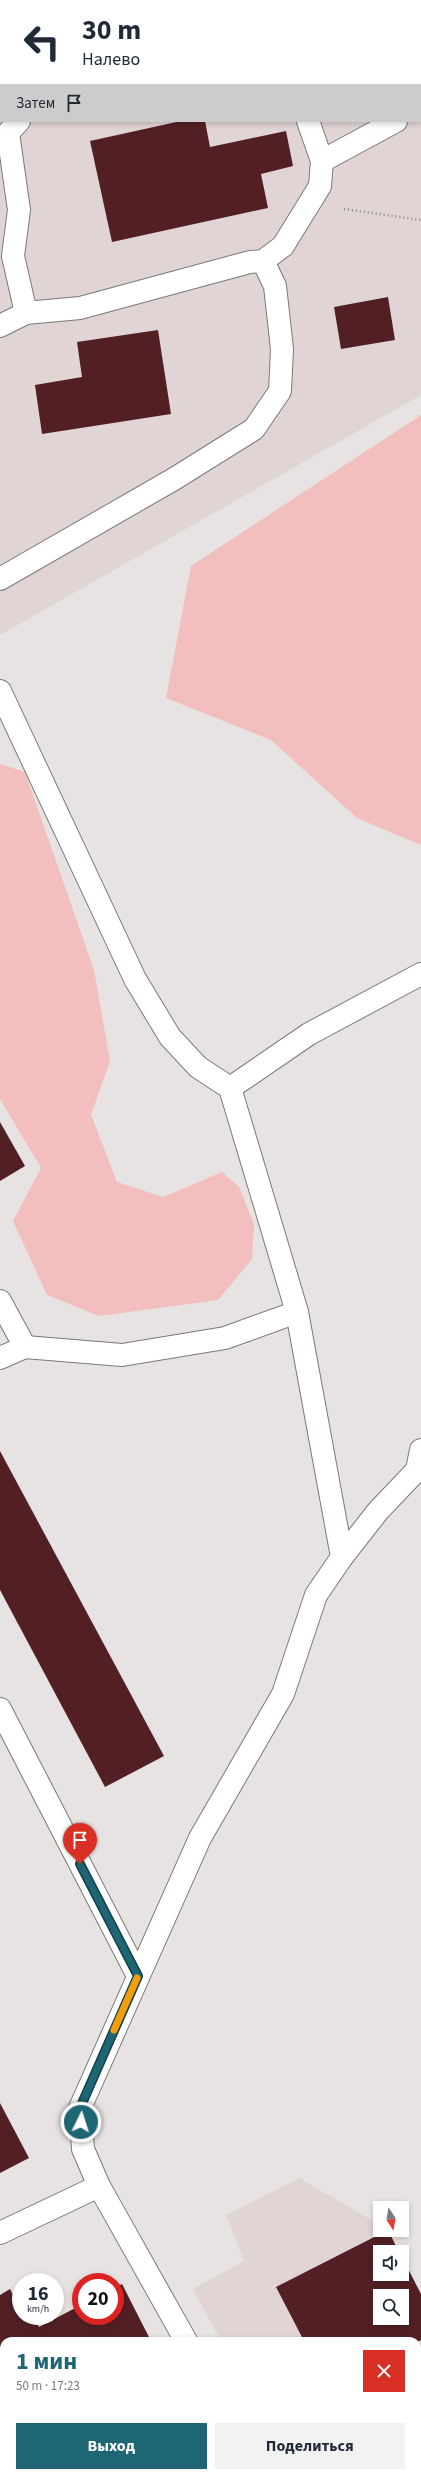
<!DOCTYPE html>
<html lang="ru">
<meta charset="utf-8">
<style>
:root{--surface:#fff;--page:#f2f2f3;--text:#1f2937;--muted:#747a83;--accent:#1f6675}
body{margin:0;font-family:"Source Sans 3",sans-serif;background:var(--page);color:var(--text);height:100vh;display:flex;flex-direction:column;font-size:15px;white-space:nowrap}
*{box-sizing:border-box;margin:0}
p{font-size:13px;color:var(--muted)}
.icon{flex:none;width:22px;height:22px;fill:none;stroke:currentColor;stroke-width:2;stroke-linecap:round;stroke-linejoin:round}
.map{position:relative;flex:1;overflow:hidden}
.details{position:absolute;left:0px;top:2337px;width:421px;height:140px;display:flex;flex-direction:column;background:var(--surface);border-radius:12px 12px 0 0;box-shadow:0 2px 6px #0003}
.details>*{flex:none}
.guide{position:absolute;left:0px;top:0px;width:421px;height:122px;box-shadow:0 2px 6px #0003;background:#fff;color:var(--text);overflow:hidden}
.needle{width:26px;rotate:168deg}
.buttons{position:absolute;left:373px;top:2201px;display:grid;gap:8px}
.buttons a{display:grid;place-items:center;width:36px;height:36px;border-radius:0px;background:var(--surface);box-shadow:0 2px 6px #0003;font-size:20px}
.speed{position:absolute;left:12px;top:2273px;display:flex;gap:8px;font-size:20px;font-weight:700;text-align:center}
.speed>*{display:grid;place-content:center;width:52px;height:52px;border-radius:50%;background:var(--surface);box-shadow:0 2px 6px #0003;line-height:1}
.speed small{font-size:10px;font-weight:400}
.speed .limit{border:6px solid #d22;background:#fff;color:#111}
.pin{position:absolute;display:grid;place-items:center;width:34px;height:34px;color:#fff;margin:-41px -17px;border-radius:50% 50% 50% 0;rotate:-45deg;box-shadow:0 0 4px #0007}
.pin .icon{rotate:45deg}
.me{position:absolute;width:44px;margin:-22px;rotate:4deg;stroke-linejoin:round;filter:drop-shadow(0 0 3px #0008)}
.turn{display:flex;align-items:center;gap:14px;height:84px;padding:0 16px;font-size:18px}
.turn .icon{width:52px;height:52px;stroke-width:2.5}
.turn b{display:block;font-size:28px;line-height:34px}
.then{display:flex;align-items:center;height:38px;padding:0 16px;background:#0003;gap:8px;font-size:15px}
.round{display:grid;place-items:center;flex:none;width:42px;height:42px;border-radius:0px;background:var(--page)}
.summary{display:flex;align-items:center;justify-content:space-between;height:68px;padding:0 16px}
h1{font-size:24px;font-weight:700;line-height:30px;color:var(--accent)}
.button{display:flex;gap:8px;margin-top:auto;padding:8px 16px}
.button a{flex:1;height:46px;border-radius:0px;background:var(--accent);color:#fff;font-size:16px;font-weight:700;line-height:46px;text-align:center}
.button a+a{background:var(--page);color:var(--text)}
.map>svg:first-child{display:block}
</style>
<div class="map">
<svg width="421" height="2477" viewBox="0 0 421 2477">
<rect width="100%" height="100%" fill="#e7e3e3"/>
<!-- built -->
<g fill="#e1d4d4" fill-rule="evenodd">
<path d="M0,0H421V395L0,635ZM1,1H420V121H1Z"/>
<path d="M299,2178L380,2225V2230H388L399,2252H380V2274H402L421,2294V2358L417,2364V2341H221L193,2289L244,2261L226,2215ZM380,2296H402V2318H380Z"/>
</g>
<!-- green -->
<g fill="#f2bebe">
<polygon points="0,0 80,0 1,1 0,47"/>
<polygon points="421,415 421,845 357,818 271,740 166,698 191,566"/>
<polygon points="0,764 25,772 94,970 110,1061 91,1115 117,1182 163,1197 222,1172 239,1187 254,1224 252,1259 218,1300 99,1316 47,1295 13,1221 41,1168 0,1099"/>
</g>
<!-- building -->
<g fill="#522024" fill-rule="evenodd">
<polygon points="181,121 205,121 210,147 286,131 293,166 261,174 268,208 112,242 90,141"/>
<polygon points="388,297 395,340 341,349 334,307"/>
<polygon points="158,330 171,414 42,434 35,385 82,377 77,342"/>
<polygon points="0,1122 25,1166 0,1181"/>
<polygon points="0,1451 164,1756 105,1787 0,1590"/>
<polygon points="0,2103 29,2158 0,2173"/>
<path d="M388,2230L399,2252H380V2274H402V2257L421,2294V2340L417,2342L304,2341L276,2287ZM380,2296H402V2318H380Z"/>
<polygon points="122,2284 151,2341 4,2341 4,2473 55,2473 48,2477 0,2477 0,2295 10,2289 21,2311 21,2316 33,2316 39,2327 81,2305 81,2316 115,2316 115,2288"/>
</g>
<g fill="none" stroke-linecap="round" stroke-linejoin="round">
<!-- minor casing -->
<g stroke="#7c7878" stroke-width="24">
<g id="minor">
<polyline points="420,108 421,107"/>
<polyline points="19,121 8,133 19,210 13,256 26,313 80,308 250,262 263,261 283,246 320,186 322,161 308,121"/>
<polyline points="322,161 396,121"/>
<polyline points="0,326 26,313"/>
<polyline points="0,579 174,479 254,429 280,391 282,349 275,286 263,261"/>
<polyline points="0,691 135,979 170,1037 198,1067 230,1088 297,1312 342,1557 316,1595 283,1694 200,1838 80,2108 83,2149 99,2186 186,2341"/>
<polyline points="230,1088 309,1034 421,974"/>
<polyline points="0,1301 25,1347 0,1358"/>
<polyline points="25,1347 122,1355 225,1338 297,1312"/>
<polyline points="342,1557 378,1511 417,1470 421,1450"/>
<polyline points="0,1709 138,1976"/>
<polyline points="0,2233 99,2186"/>
<polyline points="208,2477 209,2473"/>
</g>
</g>
<!-- path -->
<polyline stroke="#8b8888" stroke-width="2.5" stroke-dasharray="1 3" stroke-linecap="butt" points="344,209 421,220"/>
<!-- minor -->
<use href="#minor" stroke="#fff" stroke-width="22"/>
</g>
<g fill="none" stroke-linecap="round" stroke-linejoin="round">
<!-- route casing -->
<g stroke="#14424c" stroke-width="10">
<polyline id="route" points="80,1864 138,1976 80,2108 81,2122"/>
</g>
<!-- route -->
<use href="#route" stroke="#1f6675" stroke-width="7"/>
<!-- slow -->
<polyline stroke="#f59e0b" stroke-width="7" points="114,2030 137,1978"/>
</g>
</svg>
<div class="buttons">
<a><svg class="needle" viewBox="-14 -14 28 28"><path d="M0-13l5 13h-10z" fill="#e53935"/><path d="M0 13l5-13h-10z" fill="#747a83"/></svg></a>
<a><svg class="icon" aria-label="sound" viewBox="0 0 24 24"><path d="M4 9h4l5-4v14l-5-4H4zM17 9q2 3 0 6"/></svg></a>
<a><svg class="icon" aria-label="search" viewBox="0 0 24 24"><circle cx="10" cy="10" r="6"/><path d="M15 15l6 6"/></svg></a>
</div>
<div class="speed"><div>16<small>km/h</small></div><div class="limit">20</div></div>
<div class="pin" style="left:80px;top:1864px;background:#d93025"><svg class="icon" aria-label="arrive" viewBox="0 0 24 24"><path d="M6 21V4h12l-3 4 3 4H6"/></svg></div>
<svg class="me" style="left:81px;top:2122px" viewBox="-20 -20 40 40"><circle r="17" fill="#1f6675" stroke="#fff" stroke-width="3"/><path d="M0-11L8 9 0 5-8 9z" fill="#fff"/></svg>
<div class="guide">
<div class="turn"><svg class="icon" aria-label="left" viewBox="0 0 24 24"><path d="M17 20v-9H6M10 6l-5 5 5 5"/></svg><div><b>30 m</b>Налево</div></div>
<div class="then">Затем<svg class="icon" aria-label="arrive" viewBox="0 0 24 24"><path d="M6 21V4h12l-3 4 3 4H6"/></svg></div>
</div>
<section class="details">
<div class="summary"><div><h1>1 мин</h1><p>50 m · 17:23</p></div><a class="round" style="background:#d93025;color:#fff"><svg class="icon" aria-label="close" viewBox="0 0 24 24"><path d="M6 6l12 12M18 6L6 18"/></svg></a></div>
<div class="button"><a>Выход</a><a>Поделиться</a></div>
</section>
</div>
